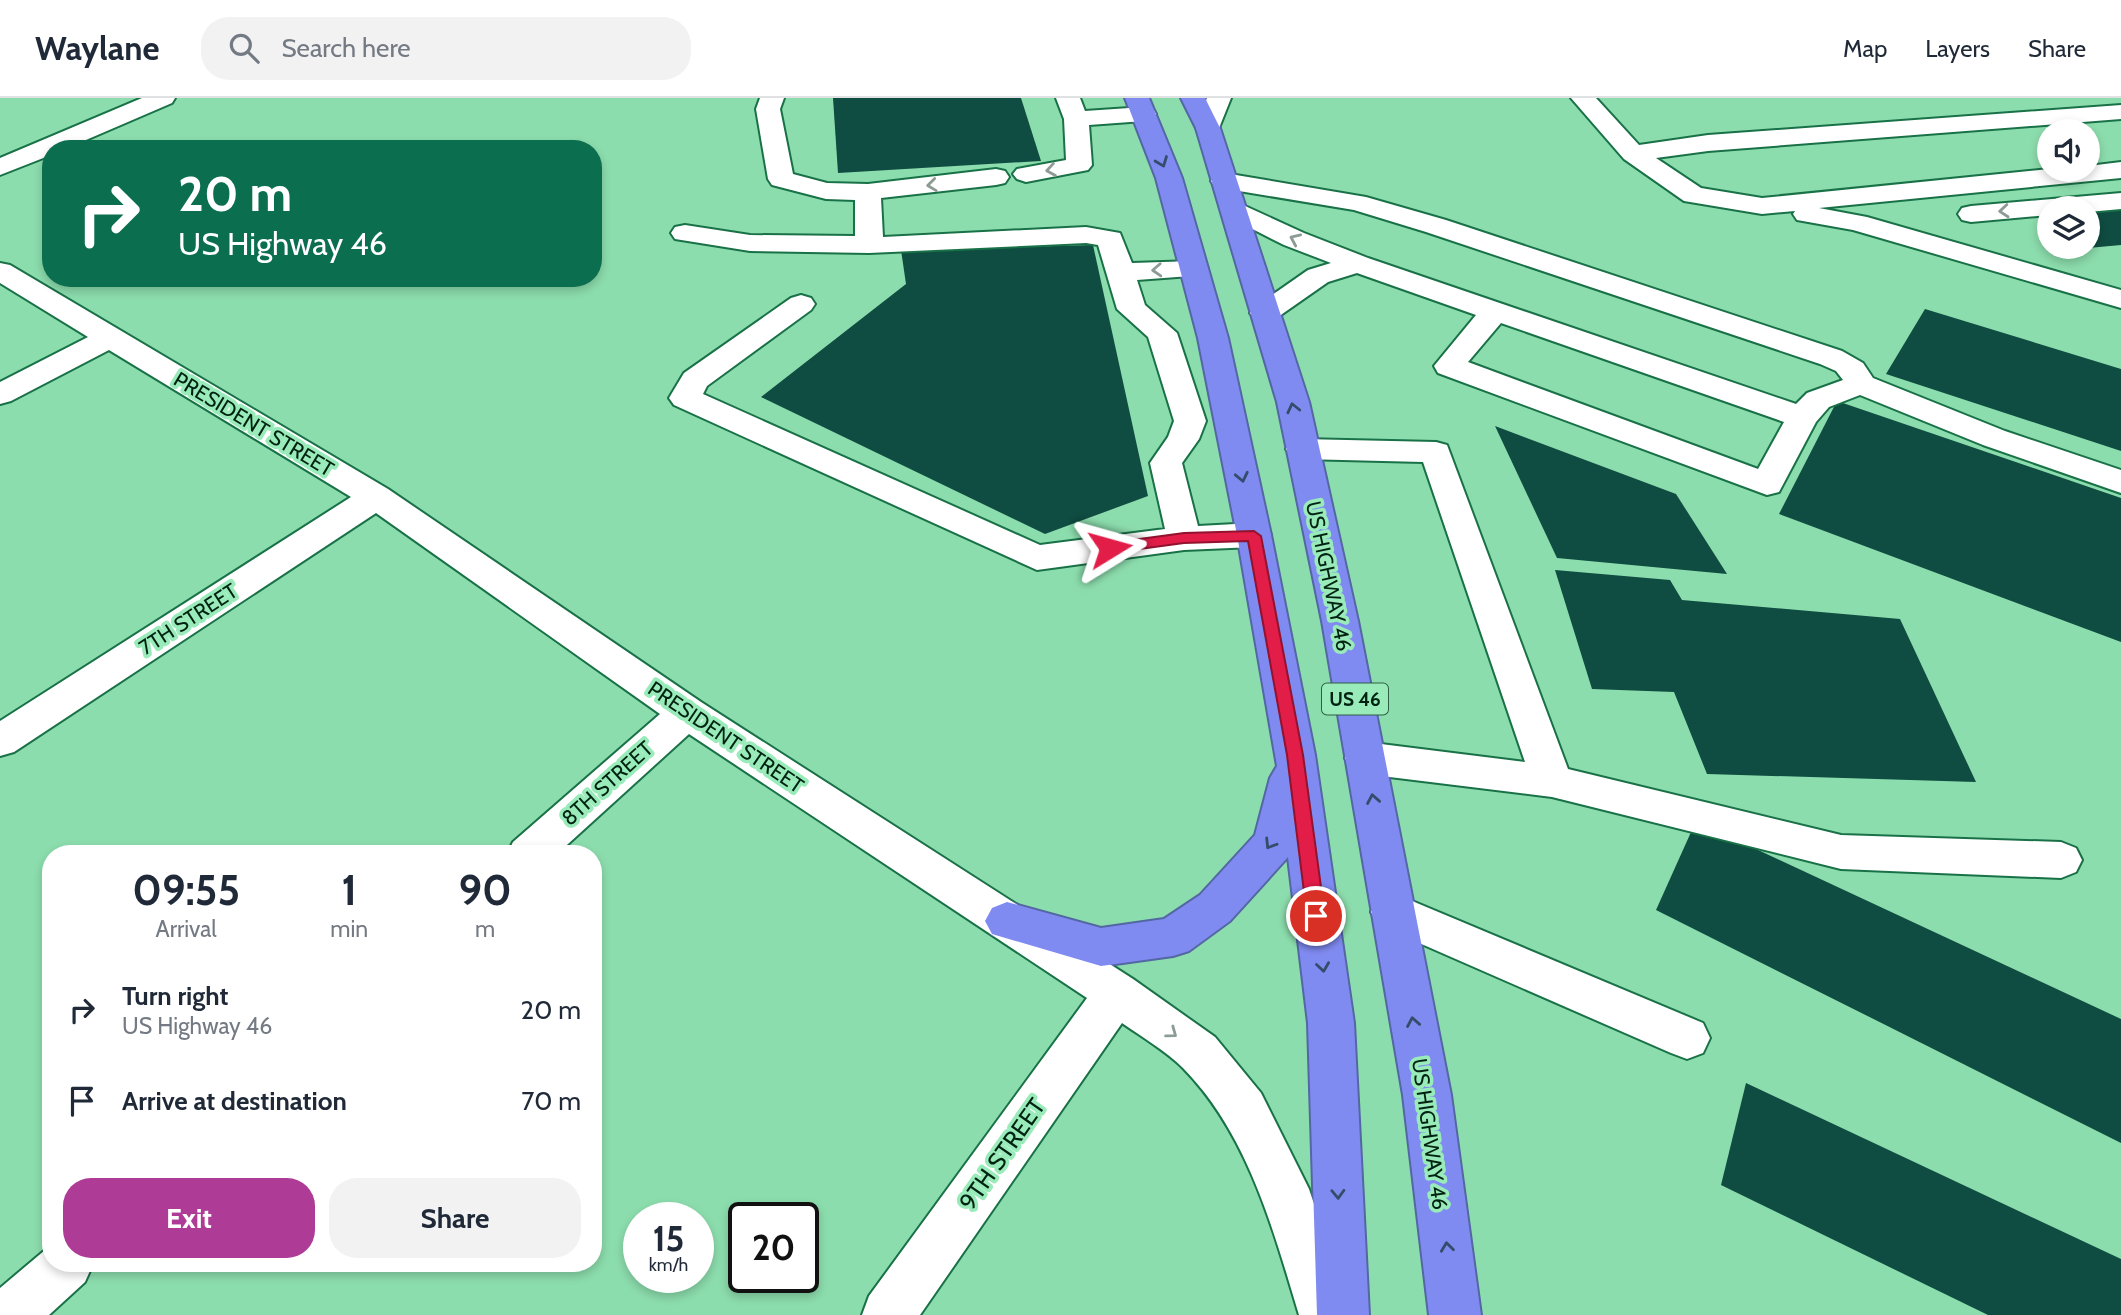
<!DOCTYPE html>
<style>
:root{--surface:#fff;--page:#f2f2f3;--text:#1f2937;--muted:#747a83;--line:#e0e1e3;--accent:#ae3c96}
body{margin:0;font-family:Cabin,sans-serif;background:var(--page);color:var(--text);height:100vh;display:flex;flex-direction:column;font-size:26px;white-space:nowrap}
*{box-sizing:border-box;margin:0}
p{font-size:23px;color:var(--muted)}
.icon{flex:none;width:38px;height:38px;fill:none;stroke:currentColor;stroke-width:2;stroke-linecap:round;stroke-linejoin:round}
.map{position:relative;flex:1;overflow:hidden}
.panel{position:absolute;left:42px;top:747px;width:560px;height:427px;display:flex;flex-direction:column;background:var(--surface);border-radius:28px;box-shadow:0 4px 10px #0003}
.panel>*{flex:none}
.top-card{position:absolute;left:42px;top:42px;width:560px;height:147px;border-radius:28px;box-shadow:0 4px 10px #0003;background:#0b6e4f;color:#fff;overflow:hidden}
.fabs{position:absolute;left:2037px;top:21px;display:grid;gap:14px}
.fabs a{display:grid;place-items:center;width:63px;height:63px;border-radius:50%;background:var(--surface);box-shadow:0 4px 10px #0003;font-size:35px}
.speed{position:absolute;left:623px;top:1104px;display:flex;gap:14px;font-size:35px;font-weight:700;text-align:center}
.speed>*{display:grid;place-content:center;width:91px;height:91px;border-radius:50%;background:var(--surface);box-shadow:0 4px 10px #0003;line-height:1}
.speed small{font-size:18px;font-weight:400}
.speed .limit{border:4px solid #111;border-radius:10px;background:#fff;color:#111}
.pin{position:absolute;display:grid;place-items:center;width:60px;height:60px;color:#fff;margin:-30px;border:4px solid #fff;border-radius:50%;box-shadow:0 2px 7px #0007}
.me{position:absolute;width:77px;margin:-38px;rotate:82deg;stroke-linejoin:round;filter:drop-shadow(0 0 5px #0008)}
.turn{display:flex;align-items:center;gap:24px;height:147px;padding:0 21px;font-size:32px}
.turn .icon{width:91px;height:91px;stroke-width:2.5}
.turn b{display:block;font-size:49px;line-height:60px}
.eta{display:flex;justify-content:space-evenly;align-items:center;height:119px;text-align:center}
.eta b{font-size:42px;font-weight:700;line-height:49px}
.button{display:flex;gap:14px;margin-top:auto;padding:14px 21px}
.button a{flex:1;height:80px;border-radius:28px;background:var(--accent);color:#fff;font-size:28px;font-weight:700;line-height:80px;text-align:center}
.button a+a{background:var(--page);color:var(--text)}
ul{padding:0;list-style:none}
li{display:flex;align-items:center;gap:21px;height:91px;padding:0 21px}
li div{flex:1}
li b{display:block;font-size:26px}
li em{font-style:normal}
header{display:flex;align-items:center;gap:42px;box-sizing:border-box;height:98px;padding:0 35px;background:var(--surface);border-bottom:2px solid var(--line)}
header strong{font-size:33px}
nav{display:flex;gap:38px;margin-inline-start:auto;font-size:24px}
.search{width:490px;height:63px;background:var(--page);display:flex;align-items:center;gap:18px;box-sizing:border-box;padding:0 24px;border-radius:28px;color:var(--muted);font-size:26px}
.map>svg:first-child{display:block}
</style>
<header>
<strong>Waylane</strong>
<div class="search"><svg class="icon" aria-label="search" viewBox="0 0 24 24"><circle cx="10" cy="10" r="6"/><path d="M15 15l6 6"/></svg>Search here</div>
<nav><a>Map</a><a>Layers</a><a>Share</a></nav>
</header>
<div class="map">
<svg width="2121" height="1217" viewBox="0 0 2121 1217">
<rect width="100%" height="100%" fill="#8cddad"/>
<!-- building -->
<g fill="#0f4c41">
<polygon points="833,0 1021,0 1041,63 838,75"/>
<polygon points="2121,109 2121,147 2088,150 2088,112"/>
<polygon points="1093,147 1148,398 1045,436 761,299 906,186 901,152"/>
<polygon points="1925,211 2121,271 2121,353 1886,276"/>
<polygon points="1837,303 2121,400 2121,544 1779,416"/>
<polygon points="1495,328 1676,396 1727,476 1557,460"/>
<polygon points="1555,472 1670,482 1682,502 1900,521 1976,684 1707,676 1674,594 1592,591"/>
<polygon points="1696,723 2121,921 2121,1045 1656,812"/>
<polygon points="1746,985 2121,1161 2121,1217 1988,1217 1721,1087"/>
</g>
<g fill="none" stroke-linecap="round" stroke-linejoin="round">
<!-- minor casing -->
<g stroke="#197147" stroke-width="4">
<g id="minor">
<polygon points="142,0 175,0 172,5 65,51 51,51 51,57 0,77 0,60"/>
<polygon points="760,0 784,0 780,11 793,76 827,85 868,86 996,71 1005,73 1009,79 1005,85 996,87 881,100 883,139 1086,129 1120,135 1132,165 1194,163 1204,165 1208,171 1204,177 1137,182 1145,207 1177,235 1206,323 1199,341 1182,365 1198,428 1254,425 1266,429 1271,437 1266,445 1254,449 1184,452 1037,472 674,307 669,300 684,275 791,200 801,197 811,200 815,206 811,212 707,288 703,296 1040,447 1165,431 1150,365 1168,339 1174,323 1148,239 1117,211 1098,147 1086,145 869,155 750,153 675,141 671,135 675,129 685,127 750,137 855,138 855,102 826,101 772,87 768,81 756,11"/>
<polygon points="1056,0 1080,0 1085,13 1144,9 1153,11 1156,16 1153,21 1144,23 1089,27 1092,67 1088,72 1026,84 1017,81 1013,76 1017,71 1066,62 1064,21"/>
<polygon points="1207,0 1231,0 1217,35 1208,37 1199,35 1196,30"/>
<polygon points="1571,0 1596,0 1639,47 1708,37 2121,7 2121,21 1708,53 1656,60 1701,90 1762,100 2049,71 2088,72 2088,68 2121,64 2121,80 1819,110 1867,119 2121,192 2121,210 1853,132 1797,122 1793,116 1795,113 1762,116 1684,103 1624,61"/>
<path d="M1224,75L1366,99L1446,122L1842,253L1863,265L1873,280L2005,333L2121,372V395L1983,347L1860,297L1829,309L1816,324L1779,394L1767,397L1438,275L1434,268L1476,217L1357,175L1328,184L1275,221L1265,224L1255,221L1250,215L1255,209L1308,172L1331,165L1284,147L1225,117L1221,111L1225,105L1234,103L1304,135L1368,160L1796,306L1807,295L1843,282L1836,273L1820,266L1426,134L1354,112L1215,89L1211,83L1215,77ZM1501,225L1784,324L1758,371L1468,264Z"/>
<polygon points="2121,95 2121,111 2088,114 2088,110 2049,110 2049,117 1971,124 1962,122 1958,116 1962,110 1971,108"/>
<path d="M0,165L10,167L388,391L701,604L1133,881L1215,939L1261,995L1309,1091L1351,1217H1299C1273,1131 1248,1036 1183,970C1166,953 1142,939 1122,925L920,1217H862L869,1198L1087,900L689,636L557,756H507L513,744L660,616L376,415L14,654L0,658V623L351,399L109,252L11,303L0,306V284L88,239L0,185Z"/>
<polygon points="1302,341 1436,344 1447,347 1568,671 1841,737 2061,744 2076,750 2082,762 2076,774 2061,780 1841,771 1552,699 1365,676 1351,671 1345,660 1351,649 1365,644 1525,664 1423,364 1302,361 1291,358 1286,351 1291,344"/>
<polygon points="1393,795 1703,925 1710,940 1703,955 1687,961 1671,955 1378,827 1371,814 1378,801"/>
<polygon points="51,1147 51,1166 93,1166 85,1184 49,1217 0,1217 0,1190"/>
</g>
</g>
<!-- highway casing -->
<g stroke="#5367a3" stroke-width="4">
<g id="highway">
<polygon points="1125,0 1149,0 1182,80 1228,240 1271,437 1315,657 1354,925 1369,1217 1317,1217 1308,925 1288,759 1230,823 1189,853 1173,858 1101,868 992,836 985,823 992,810 1007,804 1101,830 1164,821 1200,797 1255,737 1270,680 1277,668 1237,437 1198,240 1156,80"/>
<polygon points="1181,0 1205,0 1220,30 1309,304 1358,523 1451,997 1481,1217 1429,1217 1403,997 1322,523 1277,304 1196,30"/>
</g>
</g>
<!-- minor -->
<use href="#minor" fill="#fff" fill-rule="evenodd"/>
<!-- highway -->
<use href="#highway" fill="#808bf1" fill-rule="evenodd"/>
</g>
<!-- one-way arrows -->
<defs><path id="oneway-chevron" d="M-2-3.5L2.5 0L-2 3.5" fill="none" stroke-width="1.6" stroke-linecap="round" stroke-linejoin="round" transform="scale(1.75)"/></defs>
<g stroke="#334d6b">
<use href="#oneway-chevron" transform="translate(1162 64) rotate(69)"/>
<use href="#oneway-chevron" transform="translate(1293 310) rotate(-103)"/>
<use href="#oneway-chevron" transform="translate(1242 379) rotate(78)"/>
<use href="#oneway-chevron" transform="translate(1373 701) rotate(-100)"/>
<use href="#oneway-chevron" transform="translate(1270 746) rotate(122)"/>
<use href="#oneway-chevron" transform="translate(1323 869) rotate(82)"/>
<use href="#oneway-chevron" transform="translate(1413 924) rotate(-100)"/>
<use href="#oneway-chevron" transform="translate(1338 1096) rotate(88)"/>
<use href="#oneway-chevron" transform="translate(1447 1149) rotate(-97)"/>
</g>
<g stroke="#8c9c94">
<use href="#oneway-chevron" transform="translate(1051 72) rotate(171)"/>
<use href="#oneway-chevron" transform="translate(932 87) rotate(173)"/>
<use href="#oneway-chevron" transform="translate(2004 113) rotate(175)"/>
<use href="#oneway-chevron" transform="translate(1295 141) rotate(-156)"/>
<use href="#oneway-chevron" transform="translate(1157 172) rotate(177)"/>
<use href="#oneway-chevron" transform="translate(1172 935) rotate(36)"/>
</g>
<!-- route -->
<polygon fill="#e11d48" stroke="#92132f" stroke-width="2" points="1254,433 1261,438 1303,657 1325,818 1323,823 1316,826 1310,823 1307,818 1287,657 1248,443 1184,445 1110,455 1103,450 1110,445 1184,435"/>
<g text-anchor="middle" dominant-baseline="central" stroke-width="7" stroke-linejoin="round" paint-order="stroke">
<!-- shield labels -->
<rect fill="#99ebba" stroke="#2e5f44" stroke-width="2" x="1322" y="585.5" width="66" height="31" rx="5"/>
<g font-size="19" font-weight="bold" fill="#002311">
<text x="1355" y="601">US 46</text>
</g>
<!-- street labels -->
<g font-size="21" fill="#002311" stroke="#99ebba">
<text transform="translate(254 326) rotate(31)">PRESIDENT STREET</text>
<text transform="translate(1329 478) rotate(78)">US HIGHWAY 46</text>
<text transform="translate(188 521) rotate(-33)">7TH STREET</text>
<text transform="translate(726 639) rotate(34)">PRESIDENT STREET</text>
<text transform="translate(607 685) rotate(-42)">8TH STREET</text>
<text transform="translate(1430 1036) rotate(82)">US HIGHWAY 46</text>
</g>
<!-- near-street labels -->
<g font-size="24" fill="#002311" stroke="#99ebba">
<text transform="translate(1002 1056) rotate(-55)">9TH STREET</text>
</g>
</g>
</svg>
<div class="fabs">
<a><svg class="icon" aria-label="sound" viewBox="0 0 24 24"><path d="M4 9h4l5-4v14l-5-4H4zM17 9q2 3 0 6"/></svg></a>
<a><svg class="icon" aria-label="layers" viewBox="0 0 24 24"><path d="M12 4l9 5-9 5-9-5zM3 14l9 5 9-5"/></svg></a>
</div>
<div class="speed"><div>15<small>km/h</small></div><div class="limit">20</div></div>
<div class="pin" style="left:1316px;top:818px;background:#d93025"><svg class="icon" aria-label="arrive" viewBox="0 0 24 24"><path d="M6 21V4h12l-3 4 3 4H6"/></svg></div>
<svg class="me" style="left:1110px;top:450px" viewBox="-20 -20 40 40"><path d="M0-17L14 15 0 8-14 15z" fill="#e11d48" stroke="#fff" stroke-width="4"/></svg>
<div class="top-card">
<div class="turn"><svg class="icon" aria-label="right" viewBox="0 0 24 24"><path d="M7 20v-9h11M14 6l5 5-5 5"/></svg><div><b>20 m</b>US Highway 46</div></div>
</div>
<section class="panel">
<div class="eta">
<div><b>09:55</b><p>Arrival</p></div>
<div><b>1</b><p>min</p></div>
<div><b>90</b><p>m</p></div>
</div>
<ul>
<li><svg class="icon" aria-label="right" viewBox="0 0 24 24"><path d="M7 20v-9h11M14 6l5 5-5 5"/></svg><div><b>Turn right</b><p>US Highway 46</p></div><em>20 m</em></li>
<li><svg class="icon" aria-label="arrive" viewBox="0 0 24 24"><path d="M6 21V4h12l-3 4 3 4H6"/></svg><div><b>Arrive at destination</b></div><em>70 m</em></li>
</ul>
<div class="button"><a>Exit</a><a>Share</a></div>
</section>
</div>
